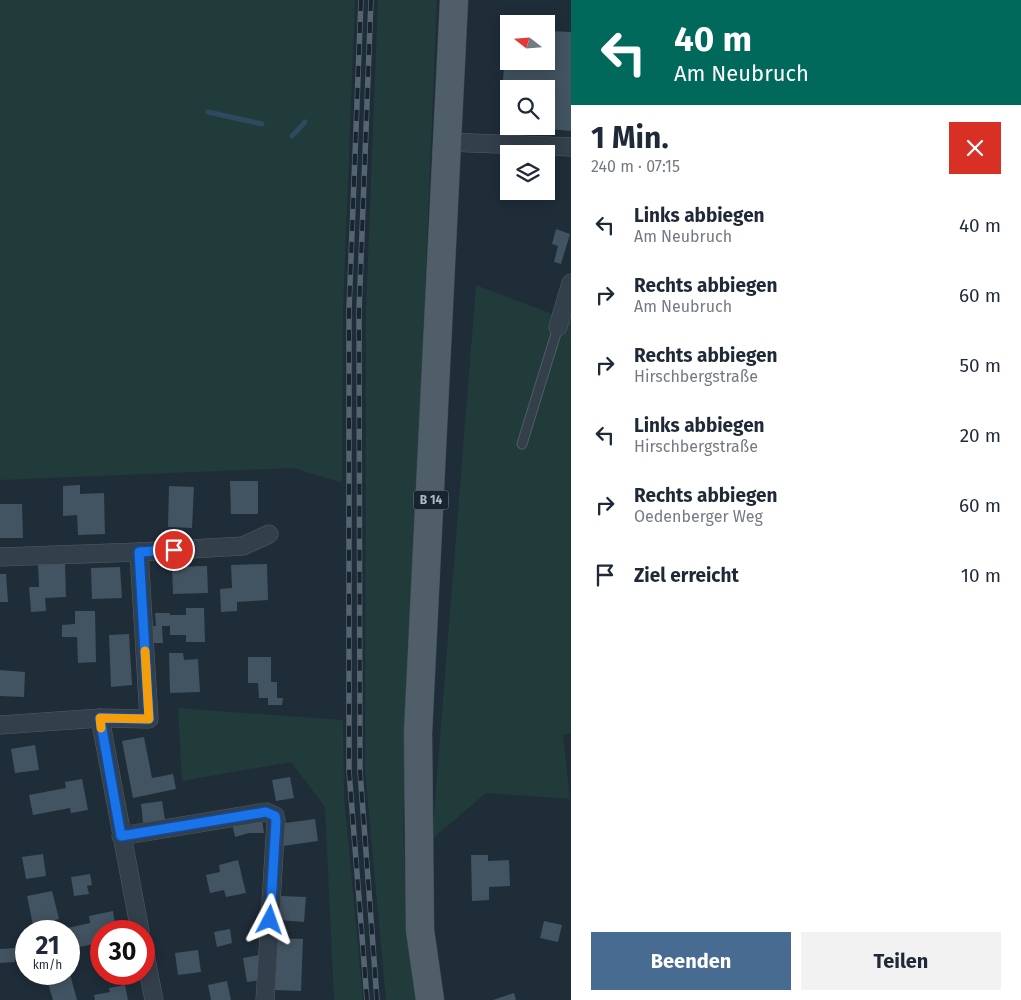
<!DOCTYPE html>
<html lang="de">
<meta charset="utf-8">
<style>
:root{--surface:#fff;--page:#f2f2f3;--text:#1f2937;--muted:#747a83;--accent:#486c91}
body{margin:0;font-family:"Fira Sans",sans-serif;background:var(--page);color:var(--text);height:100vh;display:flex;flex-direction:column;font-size:19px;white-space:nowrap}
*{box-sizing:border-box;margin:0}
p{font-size:16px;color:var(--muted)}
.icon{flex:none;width:28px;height:28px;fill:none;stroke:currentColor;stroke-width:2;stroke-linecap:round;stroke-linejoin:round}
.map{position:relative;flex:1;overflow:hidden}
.panel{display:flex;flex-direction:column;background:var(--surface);width:450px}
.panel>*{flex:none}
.top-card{background:#00695c;color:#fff;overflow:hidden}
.needle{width:32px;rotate:287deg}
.buttons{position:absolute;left:500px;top:15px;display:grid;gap:10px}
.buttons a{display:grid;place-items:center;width:55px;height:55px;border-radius:0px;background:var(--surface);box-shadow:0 2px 12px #0003;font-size:25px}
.speed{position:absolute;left:15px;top:920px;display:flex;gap:10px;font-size:25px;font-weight:700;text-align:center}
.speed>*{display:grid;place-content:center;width:65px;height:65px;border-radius:50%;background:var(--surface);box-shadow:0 2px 12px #0003;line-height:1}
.speed small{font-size:12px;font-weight:400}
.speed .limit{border:8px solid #d22;background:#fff;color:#111}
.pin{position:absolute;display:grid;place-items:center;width:42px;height:42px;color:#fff;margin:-21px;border:2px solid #fff;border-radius:50%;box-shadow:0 1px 5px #0007}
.me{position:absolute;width:55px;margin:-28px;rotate:4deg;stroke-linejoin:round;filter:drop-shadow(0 0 4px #0008)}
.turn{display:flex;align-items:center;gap:18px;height:105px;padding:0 20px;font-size:22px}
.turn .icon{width:65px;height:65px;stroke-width:2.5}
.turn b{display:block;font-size:35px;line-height:42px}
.round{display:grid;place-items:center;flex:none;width:52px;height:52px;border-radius:0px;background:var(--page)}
.overview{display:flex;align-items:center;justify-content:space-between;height:85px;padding:0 20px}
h1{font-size:30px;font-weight:700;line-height:38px}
.primary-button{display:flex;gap:10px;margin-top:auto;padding:10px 20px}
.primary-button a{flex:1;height:58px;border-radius:0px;background:var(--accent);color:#fff;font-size:20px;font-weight:700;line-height:58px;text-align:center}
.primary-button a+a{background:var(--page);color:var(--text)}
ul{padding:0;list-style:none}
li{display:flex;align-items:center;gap:15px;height:70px;padding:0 20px}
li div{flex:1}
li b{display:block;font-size:19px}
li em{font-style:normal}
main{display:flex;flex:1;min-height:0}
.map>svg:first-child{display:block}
</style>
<main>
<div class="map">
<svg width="571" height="1000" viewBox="0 0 571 1000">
<rect width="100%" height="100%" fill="#1f2d39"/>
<!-- green -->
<g fill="#213a3a">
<polygon points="0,0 355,0 343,311 342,483 294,468 0,480"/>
<polygon points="378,0 437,0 403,825 407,925 418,1000 386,1000 365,771 366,309"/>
<polygon points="476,285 571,321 571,733 563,735 570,799 486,793 432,839"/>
<polygon points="178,708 343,720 344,796 363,1000 334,1000 325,807 291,762 182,781"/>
</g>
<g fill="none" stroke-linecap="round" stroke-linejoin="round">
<!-- stream -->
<g stroke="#2f4a60" stroke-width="5">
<polyline points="208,112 262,124"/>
<polyline points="292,136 305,122"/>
</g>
</g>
<!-- building -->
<g fill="#425361">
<polygon points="507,24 509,24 509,61 546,61 546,27 551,27 551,31 571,32 571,131 550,129 552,108 546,107 546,89 527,89 527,82 503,80"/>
<polygon points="556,229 570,234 561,264 554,262 558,246 552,244"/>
<polygon points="230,481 258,481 258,514 231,514"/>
<polygon points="80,485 80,494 104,493 105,534 78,535 77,515 63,516 63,486"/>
<polygon points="169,486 194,487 192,528 168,527"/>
<polygon points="0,504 22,504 23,538 0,538"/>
<polygon points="65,564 66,597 45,598 46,611 31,612 29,587 39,587 38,565"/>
<polygon points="267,564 268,600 237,602 237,611 221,612 220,589 232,588 231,565"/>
<polygon points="207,566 208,593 173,594 172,567"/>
<polygon points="120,567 122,598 92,599 91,568"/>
<polygon points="0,574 6,574 8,602 0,602"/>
<polygon points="186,608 204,608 205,642 186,642 186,635 170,635 170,626 162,626 163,643 151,643 151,626 156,626 155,613 170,613 170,615 186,615"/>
<polygon points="75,611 95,611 96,662 78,663 77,637 62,637 62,625 75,624"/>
<polygon points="129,634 132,685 111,687 109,635"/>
<polygon points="169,653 183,653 184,660 198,659 200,692 170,693"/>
<polygon points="248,657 271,657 271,682 277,682 277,698 283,698 282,705 268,705 268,698 259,698 258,683 248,683"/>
<polygon points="0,670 25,672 24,697 0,696"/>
<polygon points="144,737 152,778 173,774 176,789 133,798 122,741"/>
<polygon points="35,745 39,770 15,773 11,749"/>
<polygon points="290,777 294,798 276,801 272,780"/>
<polygon points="82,779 88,810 71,813 70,808 33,815 29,795 66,788 65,782"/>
<polygon points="162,801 165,820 143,823 141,804"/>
<polygon points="262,819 264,833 249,833 235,837 232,823"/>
<polygon points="315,819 318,841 283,846 285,823"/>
<polygon points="43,854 46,876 26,879 22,857"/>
<polygon points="471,855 488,855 488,861 509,860 510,886 489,887 489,900 472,901"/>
<polygon points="238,860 246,893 226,897 224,890 210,893 206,875 220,872 219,865"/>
<polygon points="90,874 92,885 87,886 89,894 74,896 71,877"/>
<polygon points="52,891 59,919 33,925 27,896"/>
<polygon points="281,896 306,897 304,922 279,920"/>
<polygon points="113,911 116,931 101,931 101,961 98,962 94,944 69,949 69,931 54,931 90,923 89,916"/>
<polygon points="544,921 562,925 558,942 540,938"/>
<polygon points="230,929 232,943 217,947 214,932"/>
<polygon points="278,938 303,939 301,991 275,990"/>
<polygon points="15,948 15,962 0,963 0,949"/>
<polygon points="198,950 201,972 178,975 175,953"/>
<polygon points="264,954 262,980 247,982 243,958"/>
<polygon points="70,974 77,1000 53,1000 47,980"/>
<polygon points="227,981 231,1000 211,1000 208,985"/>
<polygon points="125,985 128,1000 95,1000 94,995 110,992 109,988"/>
<polygon points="514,993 516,1000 493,1000"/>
</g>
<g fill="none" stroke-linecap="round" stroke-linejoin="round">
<!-- lane casing -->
<g stroke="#505d67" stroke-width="11">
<polyline id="lane" points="522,444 558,327"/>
</g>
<!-- street casing -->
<g stroke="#505d67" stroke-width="19">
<g id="street">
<polyline points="446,142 571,147"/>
<polyline points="558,327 571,283"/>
<polyline points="0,557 139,552 243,546 269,534"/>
<polyline points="100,718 140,931"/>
<polyline points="0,725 100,718 149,719 139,552"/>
<polyline points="121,836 266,812 275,816 276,821 265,1000"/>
<polyline points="144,949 154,1000"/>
</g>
</g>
<!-- primary casing -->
<g stroke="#3c4853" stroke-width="29">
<polyline id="primary" points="430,1000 420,930 418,733 454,0"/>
</g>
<!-- lane -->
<use href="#lane" stroke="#333f4a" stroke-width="9"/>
<!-- street -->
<use href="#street" stroke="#333f4a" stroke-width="18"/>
<!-- primary -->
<use href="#primary" stroke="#505e6a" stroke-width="28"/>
<!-- rail casing -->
<g stroke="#546471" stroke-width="5.5">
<g id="rail">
<polyline points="361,0 349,310 349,771 367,1000"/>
<polyline points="371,0 359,311 360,771 377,1000"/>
</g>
</g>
<!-- rail -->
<use href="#rail" stroke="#18242e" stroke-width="4" stroke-dasharray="11" stroke-linecap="butt"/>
</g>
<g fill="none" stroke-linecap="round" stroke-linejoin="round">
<!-- route casing -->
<g stroke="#114b97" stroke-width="12">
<polyline id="route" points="174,550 139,552 149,719 100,718 121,836 266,812 275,816 276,821 270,920"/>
</g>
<!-- route -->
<use href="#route" stroke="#1a73e8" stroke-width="9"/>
<!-- slow -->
<polyline stroke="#f59e0b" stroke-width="9" points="101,728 100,718 149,719 145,651"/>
</g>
<g text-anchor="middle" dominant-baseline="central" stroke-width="5" stroke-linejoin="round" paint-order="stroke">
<!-- shield labels -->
<rect fill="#18242e" stroke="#808d98" stroke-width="1" x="413.5" y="490.5" width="35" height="19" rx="4"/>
<g font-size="12" font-weight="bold" fill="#adbac6">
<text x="431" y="500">B 14</text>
</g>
</g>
</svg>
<div class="buttons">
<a><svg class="needle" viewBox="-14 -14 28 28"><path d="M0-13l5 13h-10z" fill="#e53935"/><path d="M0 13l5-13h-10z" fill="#747a83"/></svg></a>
<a><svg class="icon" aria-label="search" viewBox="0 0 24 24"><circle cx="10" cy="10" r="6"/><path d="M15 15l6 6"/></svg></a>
<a><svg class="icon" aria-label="layers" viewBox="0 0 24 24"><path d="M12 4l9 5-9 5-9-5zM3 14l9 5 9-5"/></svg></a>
</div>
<div class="speed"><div>21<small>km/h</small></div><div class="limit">30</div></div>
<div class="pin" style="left:174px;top:550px;background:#d93025"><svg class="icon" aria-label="arrive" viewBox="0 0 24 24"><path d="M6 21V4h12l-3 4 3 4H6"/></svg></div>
<svg class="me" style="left:270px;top:920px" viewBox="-20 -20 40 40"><path d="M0-17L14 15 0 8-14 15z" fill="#1a73e8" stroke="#fff" stroke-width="4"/></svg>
</div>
<section class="panel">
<div class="top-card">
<div class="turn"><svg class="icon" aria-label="left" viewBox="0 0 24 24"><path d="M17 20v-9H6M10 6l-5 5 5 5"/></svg><div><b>40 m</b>Am Neubruch</div></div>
</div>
<div class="overview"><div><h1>1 Min.</h1><p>240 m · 07:15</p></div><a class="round" style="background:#d93025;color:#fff"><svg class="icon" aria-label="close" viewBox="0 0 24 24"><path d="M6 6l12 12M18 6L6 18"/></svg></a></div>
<ul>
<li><svg class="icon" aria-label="left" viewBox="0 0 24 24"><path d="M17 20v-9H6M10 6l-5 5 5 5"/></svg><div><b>Links abbiegen</b><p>Am Neubruch</p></div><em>40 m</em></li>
<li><svg class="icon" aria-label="right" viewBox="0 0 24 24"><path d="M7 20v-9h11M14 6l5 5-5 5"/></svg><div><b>Rechts abbiegen</b><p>Am Neubruch</p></div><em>60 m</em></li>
<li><svg class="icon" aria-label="right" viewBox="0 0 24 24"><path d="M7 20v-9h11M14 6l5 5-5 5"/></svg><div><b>Rechts abbiegen</b><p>Hirschbergstraße</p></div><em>50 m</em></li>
<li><svg class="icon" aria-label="left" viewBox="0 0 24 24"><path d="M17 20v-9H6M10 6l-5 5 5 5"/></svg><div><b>Links abbiegen</b><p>Hirschbergstraße</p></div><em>20 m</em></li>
<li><svg class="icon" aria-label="right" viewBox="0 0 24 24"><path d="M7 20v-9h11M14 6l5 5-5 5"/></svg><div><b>Rechts abbiegen</b><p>Oedenberger Weg</p></div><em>60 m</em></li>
<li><svg class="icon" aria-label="arrive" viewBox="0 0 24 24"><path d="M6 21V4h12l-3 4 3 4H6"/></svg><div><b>Ziel erreicht</b></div><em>10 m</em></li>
</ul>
<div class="primary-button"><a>Beenden</a><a>Teilen</a></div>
</section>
</main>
